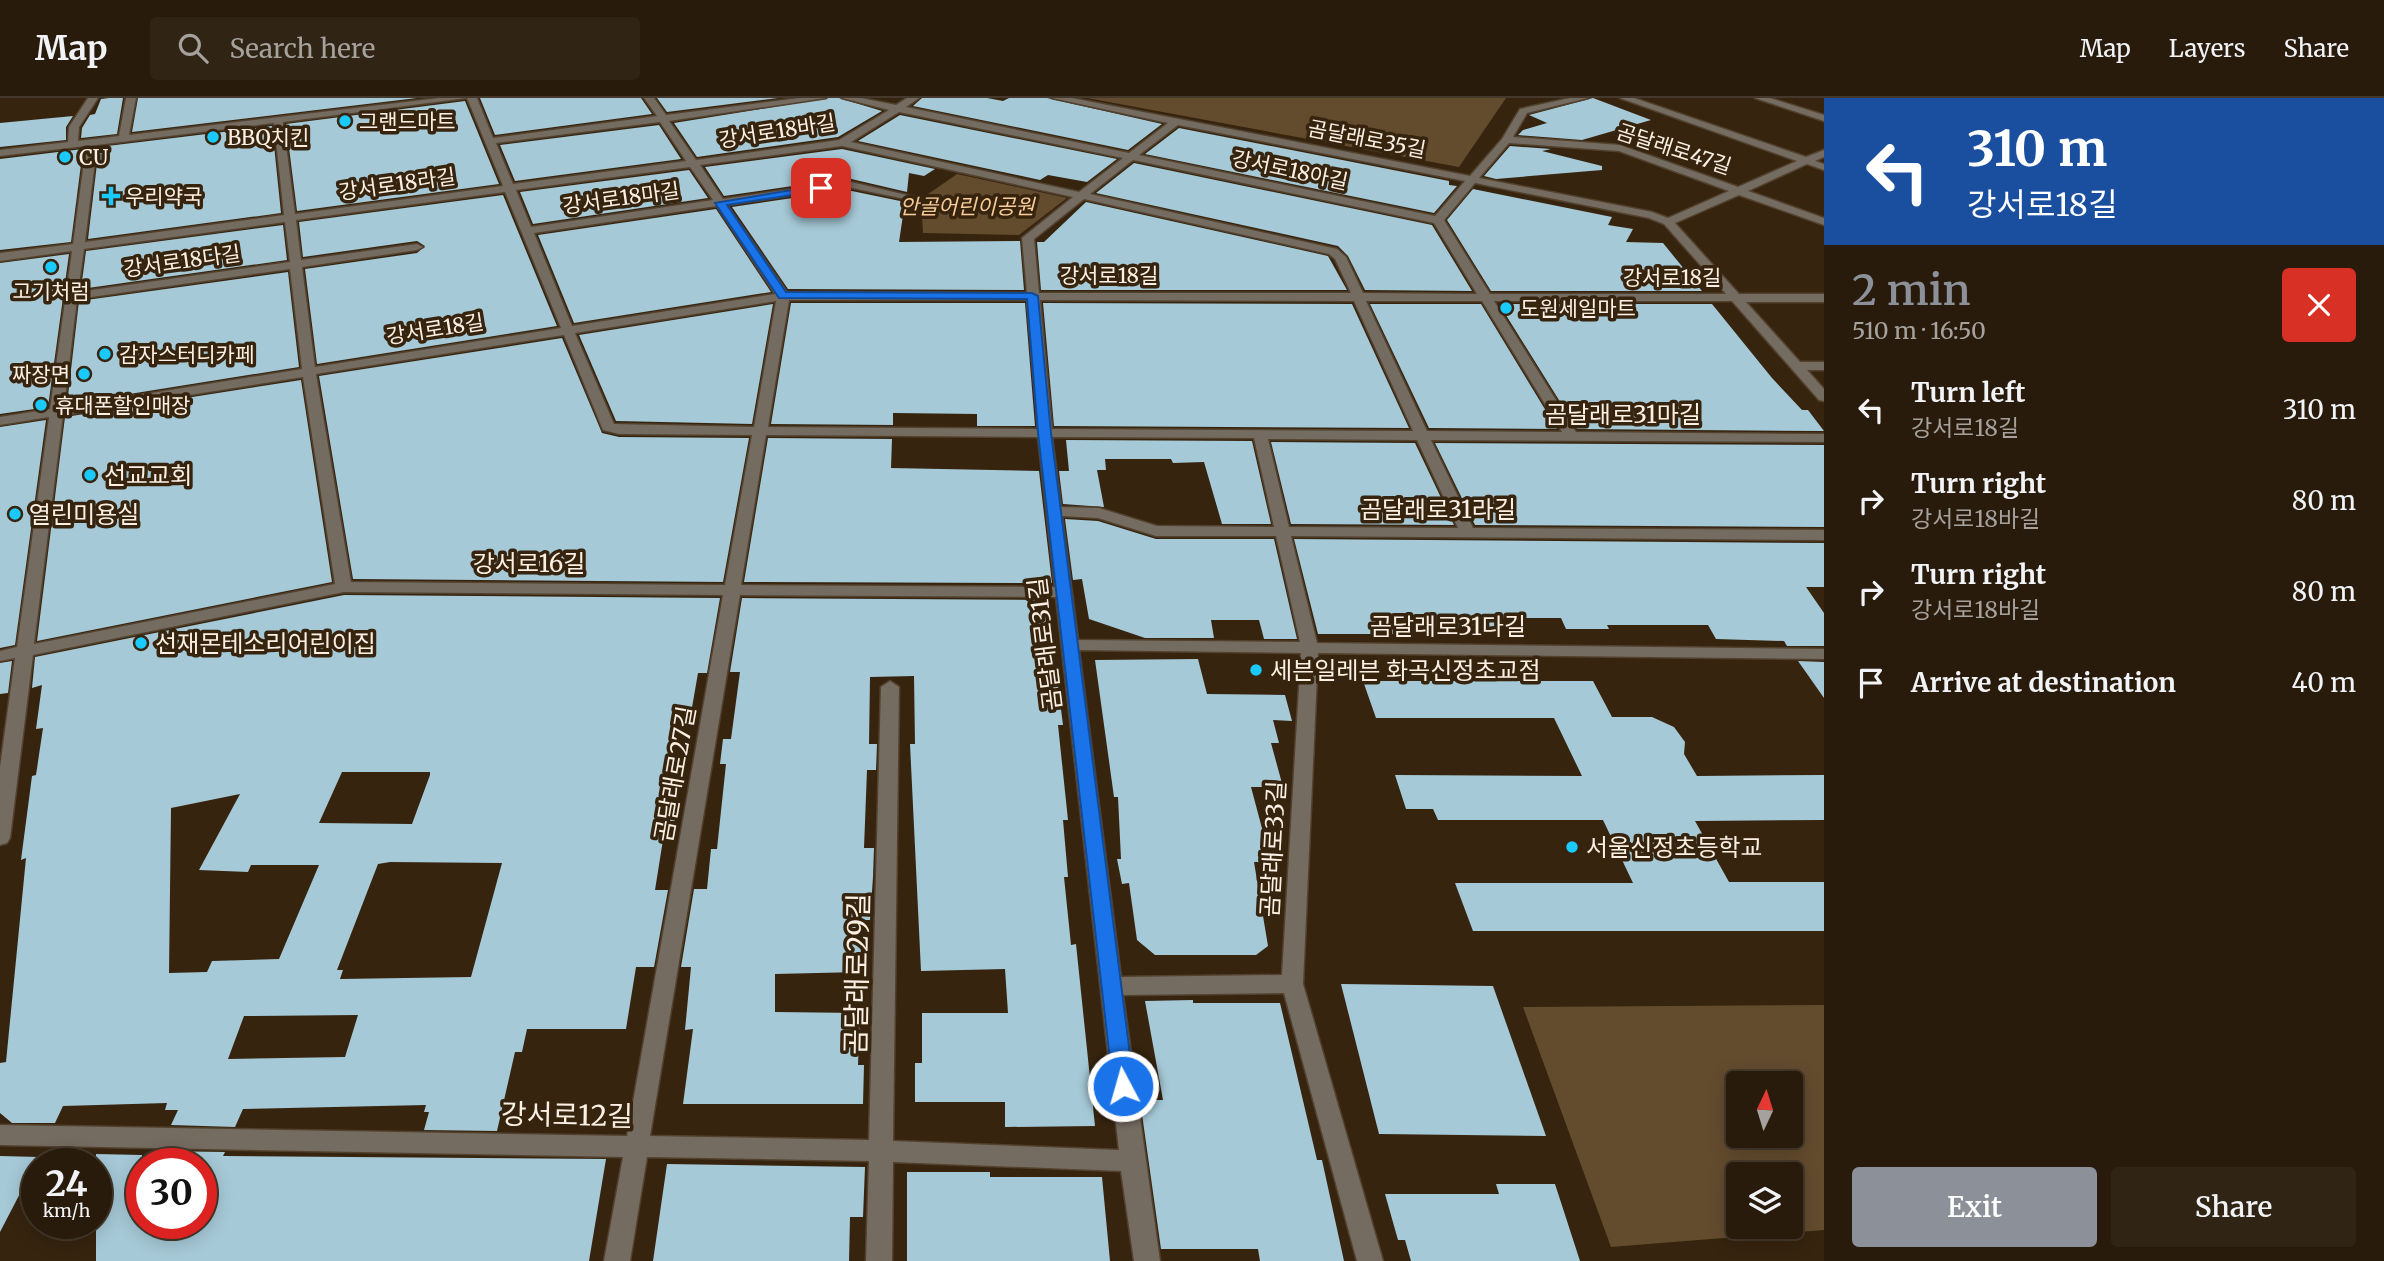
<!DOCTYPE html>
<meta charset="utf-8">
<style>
:root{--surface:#281b0b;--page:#302414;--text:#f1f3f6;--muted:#a5a19d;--line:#44392c;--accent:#8c9099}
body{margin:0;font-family:Merriweather,"Noto Sans KR",serif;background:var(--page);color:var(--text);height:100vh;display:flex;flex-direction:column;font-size:26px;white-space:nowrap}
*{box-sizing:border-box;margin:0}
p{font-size:23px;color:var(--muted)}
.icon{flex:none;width:38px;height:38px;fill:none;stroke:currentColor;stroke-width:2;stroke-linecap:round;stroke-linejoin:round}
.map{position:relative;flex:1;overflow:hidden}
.side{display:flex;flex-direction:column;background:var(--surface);width:560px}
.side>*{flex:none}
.banner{background:#1a4fa0;color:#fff;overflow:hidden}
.needle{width:46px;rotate:4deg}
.buttons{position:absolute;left:1726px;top:973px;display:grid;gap:14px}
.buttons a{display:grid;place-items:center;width:77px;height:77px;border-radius:7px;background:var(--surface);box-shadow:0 4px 18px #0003,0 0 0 2px var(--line);font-size:35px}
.speed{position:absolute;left:21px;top:1050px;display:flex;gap:14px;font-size:35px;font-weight:700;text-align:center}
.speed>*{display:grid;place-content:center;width:91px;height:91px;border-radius:50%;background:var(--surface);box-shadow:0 4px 18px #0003,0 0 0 2px var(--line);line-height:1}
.speed small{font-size:18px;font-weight:400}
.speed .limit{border:10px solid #d22;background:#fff;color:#111}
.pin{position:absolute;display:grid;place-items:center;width:60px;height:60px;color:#fff;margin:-30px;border-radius:14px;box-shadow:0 4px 10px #0006}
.me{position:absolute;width:77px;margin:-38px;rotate:354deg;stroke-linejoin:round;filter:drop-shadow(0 0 5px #0008)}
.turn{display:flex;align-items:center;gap:24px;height:147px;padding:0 28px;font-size:32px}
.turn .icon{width:91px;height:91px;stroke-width:2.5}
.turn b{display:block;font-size:49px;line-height:60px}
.round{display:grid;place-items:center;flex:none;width:74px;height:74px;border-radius:7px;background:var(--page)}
.summary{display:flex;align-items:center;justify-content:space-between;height:119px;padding:0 28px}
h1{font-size:42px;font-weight:600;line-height:52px;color:var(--accent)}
.cta{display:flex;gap:14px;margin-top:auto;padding:14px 28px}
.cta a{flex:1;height:80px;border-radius:7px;background:var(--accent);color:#fff;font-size:28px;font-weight:600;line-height:80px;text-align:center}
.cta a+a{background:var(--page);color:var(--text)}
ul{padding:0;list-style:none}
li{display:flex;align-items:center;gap:21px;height:91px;padding:0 28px}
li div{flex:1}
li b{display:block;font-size:26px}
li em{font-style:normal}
header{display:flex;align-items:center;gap:42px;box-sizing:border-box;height:98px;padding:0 35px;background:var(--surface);border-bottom:2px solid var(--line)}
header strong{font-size:33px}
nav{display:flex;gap:38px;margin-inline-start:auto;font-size:24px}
.search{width:490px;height:63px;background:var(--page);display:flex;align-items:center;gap:18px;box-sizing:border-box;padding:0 24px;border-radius:7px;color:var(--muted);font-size:26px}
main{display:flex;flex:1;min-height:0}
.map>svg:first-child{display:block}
</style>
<header>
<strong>Map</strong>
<div class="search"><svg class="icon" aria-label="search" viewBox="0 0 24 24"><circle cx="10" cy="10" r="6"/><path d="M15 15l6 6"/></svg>Search here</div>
<nav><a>Map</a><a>Layers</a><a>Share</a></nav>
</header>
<main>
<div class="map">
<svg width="1824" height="1163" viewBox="0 0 1824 1163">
<rect width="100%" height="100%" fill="#36240f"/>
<!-- green -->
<g fill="#634b2e" fill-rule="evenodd">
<polygon points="1087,0 1506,0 1459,69"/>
<polygon points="957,76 1067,100 1019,137 923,135 921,101"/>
<path d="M1824,907V1132L1611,1149L1523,909ZM1790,985V1038H1738V985ZM1738,1076H1790V1129H1738Z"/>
</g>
<!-- building -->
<g fill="#a6c9d7" fill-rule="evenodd">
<polygon points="109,0 123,0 117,36 81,40 82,30 90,17 95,16 101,1"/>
<polygon points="138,0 417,0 132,34"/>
<polygon points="480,0 641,0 652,16 495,37"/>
<polygon points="657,0 778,0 667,14"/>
<polygon points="829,0 839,0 882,13 838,39 697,59 674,25"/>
<polygon points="922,0 987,0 1003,3 1009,0 1047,0 1162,26 1128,52 913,8"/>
<polygon points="1593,0 1651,22 1582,42 1518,37 1523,32 1547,25 1529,17"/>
<polygon points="465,3 499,86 297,113 286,26"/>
<polygon points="900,17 1117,61 1087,84 1048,77 1040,82 858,43"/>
<polygon points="73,18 66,29 66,42 0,49 0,25"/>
<polygon points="659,27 681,61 515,83 500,47"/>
<polygon points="272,28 281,115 88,141 99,49"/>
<polygon points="1179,30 1449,83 1449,87 1457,88 1434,115 1145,56"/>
<polygon points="1510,48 1551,51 1542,53 1602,68 1602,72 1496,81 1484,78"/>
<polygon points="83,51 71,144 0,152 0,61"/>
<polygon points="842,51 935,71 924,78 909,75 907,94 847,80 724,98 705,69"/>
<polygon points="1134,65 1432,127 1472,193 1365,192 1348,158 1338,148 1096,95"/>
<polygon points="689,72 708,100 533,126 520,94"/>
<polygon points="1473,91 1612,119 1608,127 1633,131 1626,144 1663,145 1702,193 1491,193 1447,122"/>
<polygon points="847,92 905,104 899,144 1020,143 1024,192 788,191 732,109"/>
<polygon points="503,97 557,228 317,266 305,171 417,155 425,148 417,143 303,159 299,124"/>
<polygon points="1086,104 1328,158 1347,192 1041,192 1037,144 1044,144"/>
<polygon points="716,111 771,194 574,225 538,137"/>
<polygon points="283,127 287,162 81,191 86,153"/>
<polygon points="69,156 48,309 0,316 0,165"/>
<polygon points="288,174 299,269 67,306 79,203"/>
<polygon points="791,205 1025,205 1035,328 977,328 977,316 893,315 893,327 771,326"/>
<polygon points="1043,205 1352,206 1409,330 1054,328"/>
<polygon points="773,206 752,326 616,323 579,237"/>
<polygon points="1370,206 1481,206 1557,331 1429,330"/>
<polygon points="1499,206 1712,206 1772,280 1802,312 1808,312 1824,333 1577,331"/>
<polygon points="562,240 602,335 619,339 749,340 723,484 353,481 319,278"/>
<polygon points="301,282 332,484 37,543 65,319"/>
<polygon points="46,322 15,547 0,550 0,329"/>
<polygon points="768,340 892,341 891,370 1039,373 1052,485 744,484"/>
<polygon points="1066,342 1252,343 1271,426 1222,426 1204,364 1173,365 1171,361 1105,361 1106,372 1097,372 1104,409 1063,406 1059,373 1069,373"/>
<polygon points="1271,344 1415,345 1454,427 1291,426"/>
<polygon points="1435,345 1824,347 1824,429 1475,427"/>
<polygon points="1065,421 1098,423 1156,441 1274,441 1297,541 1264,541 1259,522 1211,522 1214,540 1145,540 1089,521 1082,481 1073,482"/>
<polygon points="1294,441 1824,445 1824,489 1806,489 1824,515 1824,548 1787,548 1784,543 1716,541 1708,527 1607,527 1609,531 1566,531 1561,520 1493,520 1498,529 1453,530 1456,536 1318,536"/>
<path d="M344,497L720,500L707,575H698L690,621H679L667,695H679L675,723H666L655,792H668L654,869H636L626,931H527L522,954H515L497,1033L424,1032L429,1014H424L426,1007L243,1011L235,1029L171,1027L178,1012H165L167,1005L63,1008L55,1025H12L0,1015V965L6,964L26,760L21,762L32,678L36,677L43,630L36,631L42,587L32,590L35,559ZM342,674H430V677L412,726L319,725ZM240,696L199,772L248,774L251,767H319L279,861L212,863L207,874L169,875L171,710ZM390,764L502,765L471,879L340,881L343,872H337L378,766ZM358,917L345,959L228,961L244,918Z"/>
<polygon points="742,500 1047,502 1063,627 1058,627 1068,722 1063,722 1068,779 1064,779 1071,847 1076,846 1095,1028 1005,1029 1005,1004 915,1004 915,965 922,965 922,915 1008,915 1005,871 921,873 910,646 915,646 914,578 870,579 869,646 877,646 876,672 867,672 864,750 874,750 873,779 870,822 862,822 860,874 775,876 775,914 860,915 858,967 864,967 863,1006 683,1006 693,931 685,932 691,869 681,869 694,791 707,791 711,751 717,751 726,666 720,666 723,641 731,641 740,574 730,574"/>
<polygon points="1198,561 1207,596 1285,597 1292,623 1273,622 1279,645 1271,645 1283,689 1251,689 1271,764 1254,764 1268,848 1256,857 1155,857 1137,842 1129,785 1122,786 1117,761 1121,761 1118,699 1114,699 1095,562"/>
<polygon points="12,563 8,595 0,596 0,565"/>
<polygon points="1798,563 1824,564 1824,600"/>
<polygon points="1363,583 1593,583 1612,619 1652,619 1674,629 1685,644 1684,656 1697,678 1824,677 1824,722 1695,723 1729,784 1824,784 1824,833 1473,833 1455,785 1633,785 1603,722 1438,722 1433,711 1406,711 1395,677 1582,678 1554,620 1376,620"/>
<polygon points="1341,886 1493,888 1546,1038 1379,1036"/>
<polygon points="1193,902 1193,905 1280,905 1317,1062 1322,1062 1344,1163 1260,1163 1258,1151 1161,1151 1140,1002 1163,1002 1145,903"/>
<polygon points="159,1053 225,1054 223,1058 606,1061 589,1163 96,1163 96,1056 142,1057 142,1125 201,1125 201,1066 153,1066"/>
<polygon points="0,1058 39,1059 0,1134"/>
<polygon points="667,1066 865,1069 863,1119 850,1119 849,1163 653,1163"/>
<polygon points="907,1074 990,1074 990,1079 1102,1079 1110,1163 907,1163"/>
<polygon points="1496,1086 1555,1086 1580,1163 1411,1163 1405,1142 1398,1142 1385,1096 1499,1096"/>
</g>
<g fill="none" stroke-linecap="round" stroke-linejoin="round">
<!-- street casing -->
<g stroke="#52412d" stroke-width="3">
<g id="street">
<path d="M88,0H98L79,29L78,43L119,38L126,0H136L129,37L439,0H477L493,40L657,18L644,0H654L666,17L799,0H826L669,23L696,62L839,42L889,12L842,0H861L896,7L907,0H919L906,9L1129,55L1168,25L1052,0H1072L1470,78L1502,41L1520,11L1570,0H1588L1527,15L1513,39L1620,47L1738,89L1797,63L1620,0H1634L1806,59L1824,52V59L1815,63L1824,66V72L1807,66L1748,93L1824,120V127L1739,97L1675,125L1739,196H1824V204H1746L1800,264H1824V272H1807L1824,291V303L1819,302L1732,203H1494L1576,334L1824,336V344L1431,342L1473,430L1824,432V442L1291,438L1317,545L1824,551V561L1318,555L1303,886L1383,1163H1357L1284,895L1123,897L1160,1163H1134L1121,1073L893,1064L892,1163H866L869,1063L647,1059L630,1163H604L623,1059L0,1047V1027L627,1038L723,497L344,494L33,557L10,740L7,745L0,747V669L15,560L0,563V553L17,549L49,319L0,327V319L50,311L72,153L0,163V155L73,146L86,48L0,58V52L68,44L69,29ZM467,0L503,88L295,116L283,24ZM899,14L1123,60L1079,94L851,44ZM660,24L686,63L513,86L496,45ZM274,25L284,117L85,144L97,47ZM1178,27L1465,83L1435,118L1139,57ZM1509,45L1619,53L1729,93L1668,120L1652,114L1479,80ZM842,48L1073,99L1022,140L1027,195L787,194L727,107L847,89L910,102L915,99L847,83L723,101L700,67ZM1133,62L1434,125L1477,196L1363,195L1346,159L1337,151L1090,96ZM690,69L713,102L531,129L516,92ZM1475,85L1649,120L1664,126L1726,196H1490L1444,122ZM505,94L561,230L315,269L302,169L417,152L423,149L417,146L301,162L296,122ZM1084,101L1329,156L1335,161L1351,195H1039L1034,141ZM717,108L775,196L572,228L534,135ZM285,124L290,164L78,194L84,151ZM290,171L302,271L64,309L77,201ZM789,202H1027L1038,331L768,329ZM1040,202L1354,203L1413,333L1052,331ZM776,203L754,329L614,326L575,235ZM1366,203H1482L1562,334L1427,333ZM564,237L603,332L619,336L752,337L725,487L351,484L316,276ZM303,279L335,486L34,546L63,317ZM766,337L1038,339L1055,489L741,487ZM1052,339L1254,340L1274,429L1157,428L1099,410L1061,409ZM1268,341L1417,342L1458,430L1289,429ZM1062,418L1098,420L1156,438H1276L1300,544L1078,542ZM740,497L1056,499L1119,1052L893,1043L899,589L890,583L881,589L869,1042L650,1038ZM1079,552L1301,555L1282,877L1121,879Z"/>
<polygon points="1755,0 1770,0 1824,17 1824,23"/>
</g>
</g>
<!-- street -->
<use href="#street" fill="#746b61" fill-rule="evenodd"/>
</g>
<!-- route -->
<polygon fill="#1a73e8" stroke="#114b97" stroke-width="2" points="821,87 825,92 727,107 786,194 1032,195 1038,198 1051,335 1134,988 1131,994 1123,997 1116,994 1113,988 1038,335 1027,201 779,200 715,105"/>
<!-- markers -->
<g fill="#1bcafc" stroke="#36240f" stroke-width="2.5">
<circle cx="345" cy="23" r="7"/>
<circle cx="213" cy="39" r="7"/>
<circle cx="65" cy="59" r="7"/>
<path d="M107.5 87.5h7v7h7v7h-7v7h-7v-7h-7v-7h7z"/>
<circle cx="51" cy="169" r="7"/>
<circle cx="1506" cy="210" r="7"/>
<circle cx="105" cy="256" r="7"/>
<circle cx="84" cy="276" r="7"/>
<circle cx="41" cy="307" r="7"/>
<circle cx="90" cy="377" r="7"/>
<circle cx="15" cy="416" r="7"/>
<circle cx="141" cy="545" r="7"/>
<circle cx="1256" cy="572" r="7"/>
<circle cx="1572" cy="749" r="7"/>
</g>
<g text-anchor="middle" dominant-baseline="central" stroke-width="7" stroke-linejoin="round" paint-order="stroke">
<!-- far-poi labels -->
<g font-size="21" fill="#fbf0e3" stroke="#36240f" text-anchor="start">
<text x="359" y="23">그랜드마트</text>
<text x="227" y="39">BBQ치킨</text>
<text x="79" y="59">CU</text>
<text x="125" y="98">우리약국</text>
<text x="51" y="193" text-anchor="middle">고기처럼</text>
<text x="1520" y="210">도원세일마트</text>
<text x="119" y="256">감자스터디카페</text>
<text x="70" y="276" text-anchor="end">짜장면</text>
<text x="55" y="307">휴대폰할인매장</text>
</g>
<!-- far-street labels -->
<g font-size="21" fill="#fbf0e3" stroke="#36240f">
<text transform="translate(777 33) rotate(-9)">강서로18바길</text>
<text transform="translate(1367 41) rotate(11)">곰달래로35길</text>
<text transform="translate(1674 51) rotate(18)">곰달래로47길</text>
<text transform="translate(1290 72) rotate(12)">강서로18아길</text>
<text transform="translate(397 86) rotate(-8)">강서로18라길</text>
<text transform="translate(621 100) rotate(-8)">강서로18마길</text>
<text transform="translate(182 163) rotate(-8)">강서로18다길</text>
<text x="1109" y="177">강서로18길</text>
<text x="1672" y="179">강서로18길</text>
<text transform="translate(435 231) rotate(-9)">강서로18길</text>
</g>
<!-- far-park labels -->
<g font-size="21" font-style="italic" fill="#f9cc99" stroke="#36240f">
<text x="967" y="108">안골어린이공원</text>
</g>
<!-- street labels -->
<g font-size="24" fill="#fbf0e3" stroke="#36240f">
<text x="1623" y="316">곰달래로31마길</text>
<text x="1438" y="411">곰달래로31라길</text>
<text x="529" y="465">강서로16길</text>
<text x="1448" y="528">곰달래로31다길</text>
<text transform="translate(1045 546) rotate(-97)">곰달래로31길</text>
<text transform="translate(675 676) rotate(-80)">곰달래로27길</text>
<text transform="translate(1273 751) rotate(-87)">곰달래로33길</text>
</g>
<!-- poi labels -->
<g font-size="24" fill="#fbf0e3" stroke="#36240f" text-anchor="start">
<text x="104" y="377">선교교회</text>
<text x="29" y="416">열린미용실</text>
<text x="155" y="545">선재몬테소리어린이집</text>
<text x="1270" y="572">세븐일레븐 화곡신정초교점</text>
<text x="1586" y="749">서울신정초등학교</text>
</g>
<!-- near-street labels -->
<g font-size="28" fill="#fbf0e3" stroke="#36240f">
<text transform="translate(857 876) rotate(-89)">곰달래로29길</text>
<text transform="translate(567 1017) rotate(1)">강서로12길</text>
</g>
</g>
</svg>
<div class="buttons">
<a><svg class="needle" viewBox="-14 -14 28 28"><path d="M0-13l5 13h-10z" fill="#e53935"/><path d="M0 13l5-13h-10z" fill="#a5a19d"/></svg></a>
<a><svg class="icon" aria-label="layers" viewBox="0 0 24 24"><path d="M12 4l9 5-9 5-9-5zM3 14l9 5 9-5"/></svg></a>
</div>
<div class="speed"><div>24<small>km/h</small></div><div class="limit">30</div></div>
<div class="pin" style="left:821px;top:90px;background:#d93025"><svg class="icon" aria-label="arrive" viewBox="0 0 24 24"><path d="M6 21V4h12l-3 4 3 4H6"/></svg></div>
<svg class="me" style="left:1123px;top:988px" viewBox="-20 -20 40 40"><circle r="17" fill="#1a73e8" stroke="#fff" stroke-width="3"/><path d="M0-11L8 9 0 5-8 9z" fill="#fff"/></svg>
</div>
<section class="side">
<div class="banner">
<div class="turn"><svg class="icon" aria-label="left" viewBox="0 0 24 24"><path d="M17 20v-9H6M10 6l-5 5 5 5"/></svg><div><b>310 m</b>강서로18길</div></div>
</div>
<div class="summary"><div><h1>2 min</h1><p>510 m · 16:50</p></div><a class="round" style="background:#d93025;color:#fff"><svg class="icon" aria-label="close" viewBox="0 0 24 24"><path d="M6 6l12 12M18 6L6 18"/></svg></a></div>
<ul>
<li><svg class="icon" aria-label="left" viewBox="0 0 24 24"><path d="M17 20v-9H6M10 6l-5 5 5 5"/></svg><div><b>Turn left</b><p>강서로18길</p></div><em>310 m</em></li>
<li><svg class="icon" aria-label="right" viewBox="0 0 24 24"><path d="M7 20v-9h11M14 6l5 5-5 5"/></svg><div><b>Turn right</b><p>강서로18바길</p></div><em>80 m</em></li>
<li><svg class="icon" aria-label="right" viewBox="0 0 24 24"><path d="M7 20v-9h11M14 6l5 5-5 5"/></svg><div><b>Turn right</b><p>강서로18바길</p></div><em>80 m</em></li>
<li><svg class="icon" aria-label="arrive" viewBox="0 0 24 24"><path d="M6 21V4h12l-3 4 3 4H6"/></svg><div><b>Arrive at destination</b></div><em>40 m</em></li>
</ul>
<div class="cta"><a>Exit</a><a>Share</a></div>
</section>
</main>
